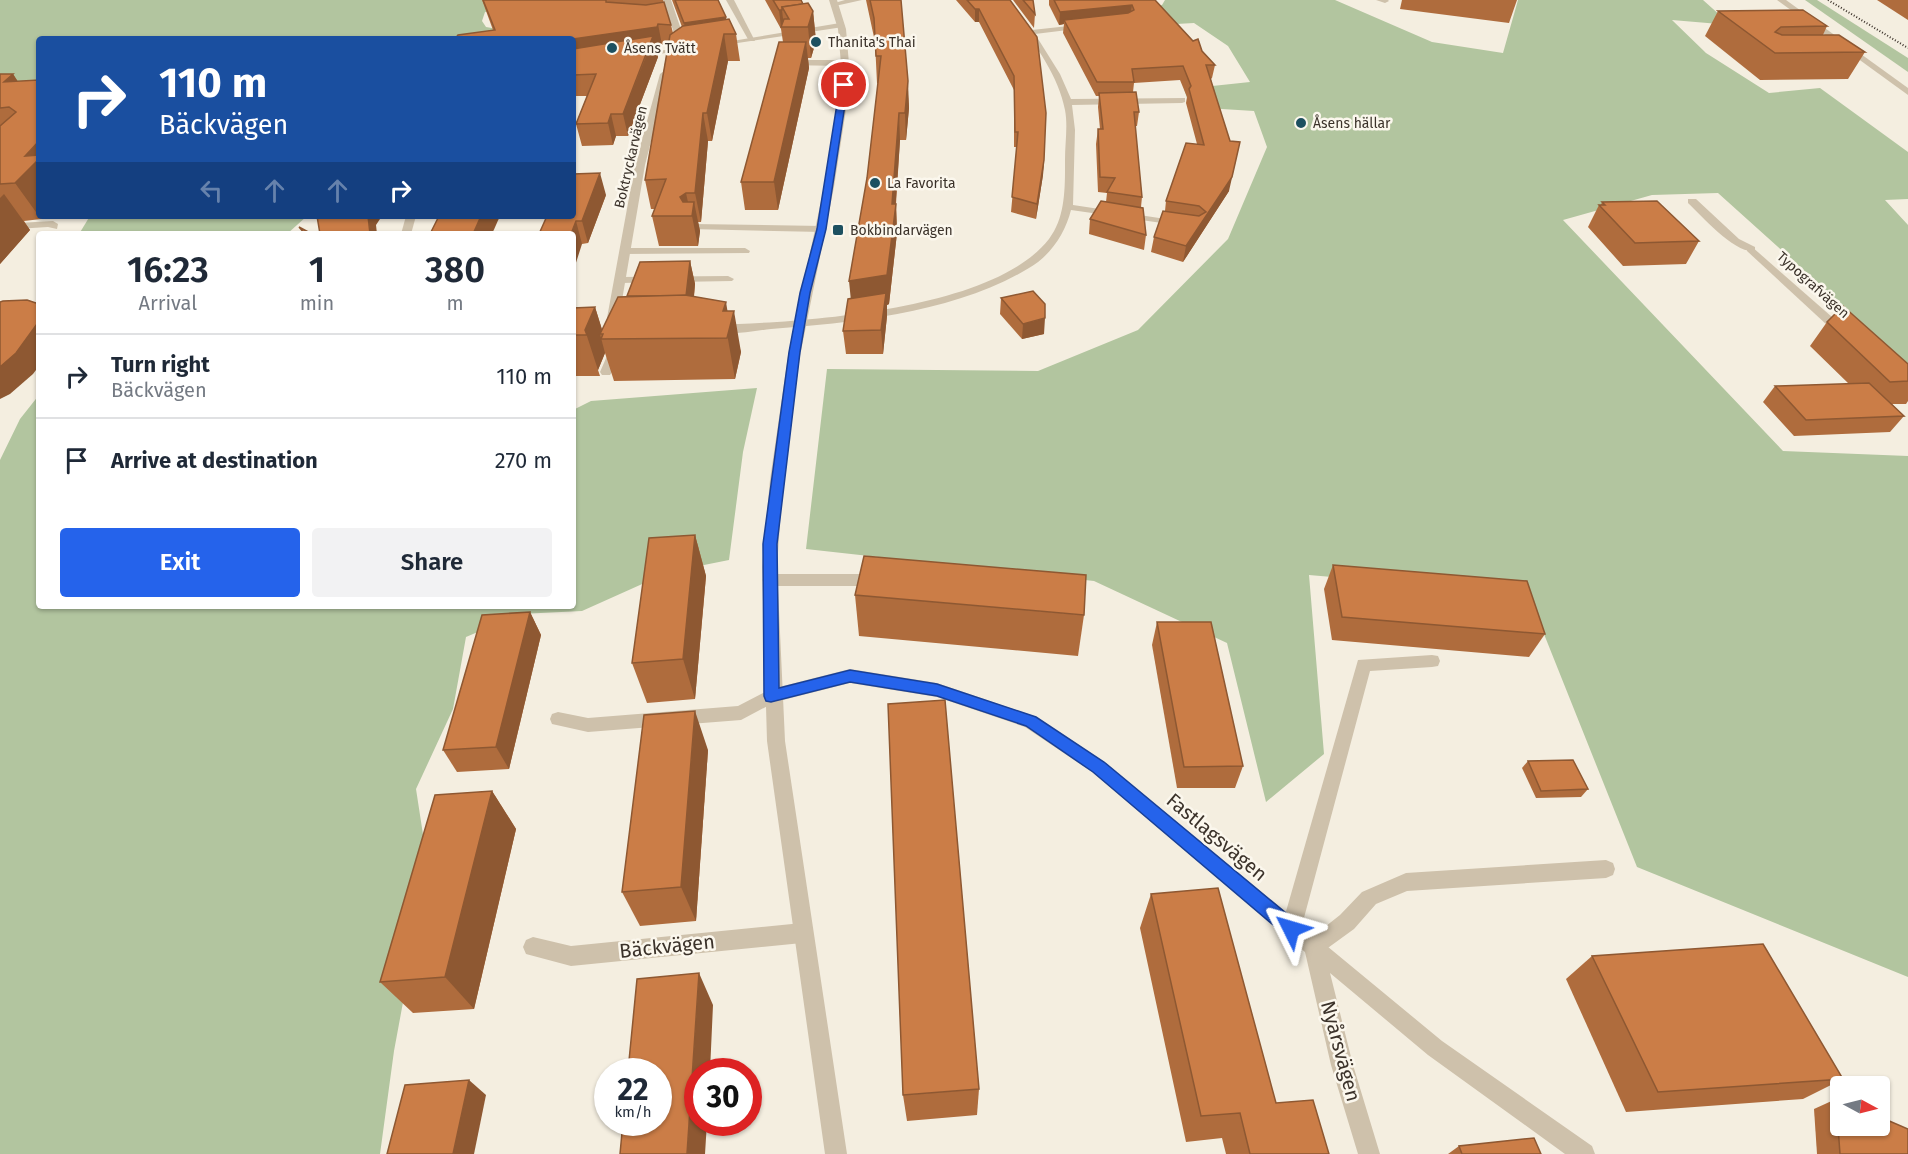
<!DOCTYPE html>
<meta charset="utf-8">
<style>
:root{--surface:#fff;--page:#f2f2f3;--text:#1f2937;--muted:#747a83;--line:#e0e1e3;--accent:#2563eb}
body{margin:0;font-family:"Fira Sans",sans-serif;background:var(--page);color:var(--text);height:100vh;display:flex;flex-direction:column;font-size:22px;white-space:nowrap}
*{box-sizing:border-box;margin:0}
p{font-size:20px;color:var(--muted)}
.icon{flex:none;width:33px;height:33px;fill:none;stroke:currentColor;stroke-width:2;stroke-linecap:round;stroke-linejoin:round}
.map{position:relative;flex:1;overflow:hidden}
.sheet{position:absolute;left:36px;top:231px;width:540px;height:378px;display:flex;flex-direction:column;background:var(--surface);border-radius:6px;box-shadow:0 2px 4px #0004}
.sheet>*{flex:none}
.top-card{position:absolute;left:36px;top:36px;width:540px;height:183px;border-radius:6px;box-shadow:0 2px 4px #0004;background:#1a4fa0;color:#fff;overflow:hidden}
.needle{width:39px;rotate:97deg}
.buttons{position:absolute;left:1830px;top:1076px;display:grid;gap:12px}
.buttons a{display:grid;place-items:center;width:60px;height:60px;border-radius:6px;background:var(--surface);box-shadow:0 2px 4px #0004;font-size:30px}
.speed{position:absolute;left:594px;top:1058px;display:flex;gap:12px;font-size:30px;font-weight:700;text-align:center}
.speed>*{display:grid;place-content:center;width:78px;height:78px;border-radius:50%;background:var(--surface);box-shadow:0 2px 4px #0004;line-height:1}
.speed small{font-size:15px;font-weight:400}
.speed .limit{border:9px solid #d22;background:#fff;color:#111}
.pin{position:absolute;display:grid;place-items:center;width:51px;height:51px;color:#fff;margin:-26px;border:3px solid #fff;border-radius:50%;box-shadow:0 2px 6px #0007}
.me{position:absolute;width:66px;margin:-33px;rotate:310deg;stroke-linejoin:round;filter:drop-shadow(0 0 4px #0008)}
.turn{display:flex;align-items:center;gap:21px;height:126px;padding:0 24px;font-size:27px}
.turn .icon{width:78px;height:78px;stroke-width:2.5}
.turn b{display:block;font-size:42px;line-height:51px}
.lanes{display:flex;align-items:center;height:57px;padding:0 24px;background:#0003;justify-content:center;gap:30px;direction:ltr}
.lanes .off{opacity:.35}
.eta{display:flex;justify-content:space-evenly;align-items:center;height:102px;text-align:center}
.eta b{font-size:36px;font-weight:600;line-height:42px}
.button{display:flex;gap:12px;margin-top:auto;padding:12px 24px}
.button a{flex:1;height:69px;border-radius:6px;background:var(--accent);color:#fff;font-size:24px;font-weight:600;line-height:69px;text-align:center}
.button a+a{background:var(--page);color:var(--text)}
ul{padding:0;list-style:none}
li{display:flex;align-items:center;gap:18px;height:84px;padding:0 24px;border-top:2px solid var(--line)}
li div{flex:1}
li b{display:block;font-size:22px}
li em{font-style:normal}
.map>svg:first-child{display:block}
</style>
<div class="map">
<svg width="1908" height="1154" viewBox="0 0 1908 1154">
<rect width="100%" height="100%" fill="#f4eee0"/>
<!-- green -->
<g fill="#b2c59f">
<polygon points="0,0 551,0 485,12 482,21 486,27 554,39 39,39 39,101 0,100"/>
<polygon points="1165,0 1335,0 1432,42 1503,53 1518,0 1703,0 1731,25 1672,20 1706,53 1769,93 1820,88 1908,152 1908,199 1885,200 1908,225 1908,364 1718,193 1652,195 1563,220 1783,451 1908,456 1908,977 1637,867 1528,594 1309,575 1324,754 1266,802 1227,643 1094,581 806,549 827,369 1038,371 1138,330 1228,239 1267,147 1254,111 1190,107 1184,89 1250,82 1228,46 1194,23 1141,26 1141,9 1162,5"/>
<polygon points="1805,0 1817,0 1908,58 1908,72"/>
<polygon points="90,216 307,216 287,234 79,234"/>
<polygon points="757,388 743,452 729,560 669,572 582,611 520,614 466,637 453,709 416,789 428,867 394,1051 380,1154 0,1154 0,460 20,419 39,395 39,606 573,606 573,410 591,401"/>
</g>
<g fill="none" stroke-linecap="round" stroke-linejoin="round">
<!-- service -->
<g fill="#cec1ab" fill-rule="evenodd">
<polygon points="726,0 734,0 755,41 749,41"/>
<polygon points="1376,0 1388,0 1389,1 1385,3"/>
<polygon points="787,60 844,60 848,63 844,66 784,65 783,63"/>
<path d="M1688,199H1696L1739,239L1755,247V251C1735,254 1703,217 1688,203Z"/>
<polygon points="53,221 58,224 57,229 48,227 0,230 0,224"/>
<polygon points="693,224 822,226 827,229 822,232 689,229 688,227"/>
<polygon points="745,248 750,251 749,253 625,254 620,251 625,248"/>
<polygon points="728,276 734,279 732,281 620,283 614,280 620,277"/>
<polygon points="616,345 622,349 612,372 610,375 602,375 600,372 610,349"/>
<polygon points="770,574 878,574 886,580 878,586 770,586 762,580"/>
<polygon points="1432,655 1438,656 1440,661 1438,666 1432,667 1370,671 1301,929 1298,936 1291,938 1284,936 1281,929 1358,660"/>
<polygon points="1606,860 1613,863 1615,869 1613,875 1606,878 1407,891 1376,904 1354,929 1314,958 1307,955 1304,948 1307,941 1340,915 1362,892 1406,873"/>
</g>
<!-- minor -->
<g fill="#cec1ab" fill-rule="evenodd">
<polygon points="663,0 671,0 687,47 690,49 635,58 635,54 638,54 679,48"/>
<polygon points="845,0 862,0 835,6 831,4"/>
<path d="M1002,0H1010L1032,30L1087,24V28H1084L1035,34L1060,74L1071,99L1185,98V102L1182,103L1072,105L1075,130L1073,205L1179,221L1183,222V226L1071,210C1065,234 1050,256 1029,268C957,312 854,323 771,329C753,331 730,336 712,332L710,329L716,325C802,322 993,311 1049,239C1066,217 1065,186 1065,160C1065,143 1068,126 1065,110C1057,69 1026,33 1002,0Z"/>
<polygon points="840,23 844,25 843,27 718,46 714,44"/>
<polygon points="664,71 668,74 645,165 619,318 613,321 607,318 635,165 660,74"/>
<polygon points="406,216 416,216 411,234 401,234"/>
<polygon points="1751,246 1848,331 1848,337 1840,337 1747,251 1747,247"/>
<polygon points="850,669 937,683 1037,717 1104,762 1442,1041 1592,1146 1595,1154 1565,1154 1428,1055 1330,973 1353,1065 1380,1154 1358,1154 1331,1065 1305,952 1092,772 1025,727 937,697 850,683 775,702 741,720 588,732 552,724 550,719 552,714 558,712 588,718 738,706 771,689"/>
<polygon points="802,923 809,926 812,933 809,940 802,943 571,966 526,954 523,947 526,940 533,937 571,946"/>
</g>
<!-- tertiary -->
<g fill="#cec1ab" fill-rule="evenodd">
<polygon points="829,0 837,0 846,29 849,64 847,103 834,187 800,356 783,480 777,567 785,741 847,1154 825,1154 767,741 762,567 770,480 788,356 824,187 838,103 841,64 838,29"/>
<polygon points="1777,0 1786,0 1908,88 1908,95"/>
</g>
<!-- rail -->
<polyline stroke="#3b322a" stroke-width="2" stroke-dasharray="1 2" stroke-linecap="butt" points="1828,0 1908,48"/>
</g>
<!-- wall -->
<g fill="#af6c3d">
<polygon points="482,0 663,0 671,25 673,33 682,27 672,0 718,0 726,19 736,34 740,61 728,61 712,141 708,141 701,222 698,222 700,231 698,246 659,246 652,216 655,209 651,209 645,180 668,45 662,45 661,47 656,48 658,57 628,136 616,136 613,145 582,146 576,124 587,96 573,96 573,39 493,30"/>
<polygon points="765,0 801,0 803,4 813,11 816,41 811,58 808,58 809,68 778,210 745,210 741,182 783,42 781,29"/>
<polygon points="866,0 901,0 909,108 906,140 900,140 896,204 897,233 889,304 887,305 887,316 883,354 846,354 843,331 851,299 867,178 878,83 877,83 875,42"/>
<polygon points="956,0 1010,0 1044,160 1043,175 1036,219 1011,212 1017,147 1014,147 1014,90 979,22 975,22"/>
<polygon points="1013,0 1033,0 1035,14 1034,28"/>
<polygon points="1049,0 1155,0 1215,65 1212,78 1211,79 1229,191 1183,262 1151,252 1154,237 1165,211 1166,201 1197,144 1186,103 1187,97 1180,80 1134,83 1133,92 1139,112 1137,126 1135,126 1142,197 1141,207 1146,235 1144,250 1089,234 1090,219 1106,202 1107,193 1098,192 1096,144 1098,129 1100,129 1098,107 1099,96 1096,96 1063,33 1064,24 1059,25 1049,5"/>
<polygon points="1402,0 1517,0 1509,23 1400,9"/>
<polygon points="1877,0 1908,0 1908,20"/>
<polygon points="1718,11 1827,26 1823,35 1865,52 1848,79 1760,80 1705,36"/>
<polygon points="0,74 13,74 18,82 39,216 44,216 41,219 24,221 30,230 0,264"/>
<polygon points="606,195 588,243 582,244 539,234"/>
<polygon points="1602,202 1699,241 1686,264 1623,266 1588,227 1599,205 1601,205"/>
<polygon points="690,261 695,284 694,297 727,311 741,352 735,379 614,381 605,353 598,370 600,376 573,376 573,308 595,307 602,330 627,296"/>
<polygon points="1001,298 1044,334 1022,339 1000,314"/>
<polygon points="1827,322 1908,364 1908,401 1906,404 1892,404 1904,416 1890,432 1794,436 1763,402 1775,386 1849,384 1810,346"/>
<polygon points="695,535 706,576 695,699 647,703 632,663"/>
<polygon points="1333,565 1545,634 1529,657 1332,640 1324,589"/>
<polygon points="855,595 1084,615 1078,656 859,636"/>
<polygon points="530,612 541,635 509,769 457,772 443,750"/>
<polygon points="1157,622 1243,766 1235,788 1177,788 1152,645"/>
<polygon points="708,750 696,921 640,926 622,892"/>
<polygon points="1528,761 1588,789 1581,797 1536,798 1522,768"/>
<polygon points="492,791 516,829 474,1009 413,1013 380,982"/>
<polygon points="1151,894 1276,1103 1329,1154 1226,1154 1222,1138 1186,1142 1140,928"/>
<polygon points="1592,956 1843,1079 1803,1099 1626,1112 1566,979"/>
<polygon points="979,1089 977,1115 907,1121 903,1095"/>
<polygon points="1836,1099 1908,1154 1817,1154 1814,1109"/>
<polygon points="1459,1146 1541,1154 1448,1154"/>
</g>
<!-- shaded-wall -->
<g fill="#8e5832">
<polygon points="1132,5 1130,18 1064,20 1064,24 1059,25 1060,12"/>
<rect x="975" y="9" width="4" height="13"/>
<polygon points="779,10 782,10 784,27 781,27"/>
<polygon points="813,11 816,41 811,58 808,27"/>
<polygon points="726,17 728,34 724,34 728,61 712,141 707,113 688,44 684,23"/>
<polygon points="658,24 662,45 661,47 656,48 658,57 628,136 623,114 649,49 573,60 573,39"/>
<polygon points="806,42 809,68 778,210 774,182"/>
<polygon points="13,74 35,108 4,82"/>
<polygon points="908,81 909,108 906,140 905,113"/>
<polygon points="703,113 708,141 701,222 695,193"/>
<polygon points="899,113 900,140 895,213 896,204 897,233 889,304 887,305 887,316 883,354 881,330 852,311 849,281 892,204"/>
<polygon points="611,114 616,136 613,145 608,123"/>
<polygon points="39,141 39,216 44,216 41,219 15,183 25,156"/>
<polygon points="1240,142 1229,191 1183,262 1186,246 1232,177"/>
<polygon points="1044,160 1043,175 1036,219 1037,204"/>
<polygon points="600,173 606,195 588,243 582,221"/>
<polygon points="686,193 691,216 680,197"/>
<polygon points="4,194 30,230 0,264 0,198"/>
<polygon points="694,202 700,231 698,246 692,216"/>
<polygon points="368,216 382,216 376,225 377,234 370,234"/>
<polygon points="481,216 500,216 492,234 473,234"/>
<polygon points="576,221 582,244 573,272 573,234 571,234"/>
<polygon points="690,261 695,284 691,325 686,301"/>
<polygon points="726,302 730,326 734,311 741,352 735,379 723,311"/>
<polygon points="595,307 605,339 603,334 600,334 605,353 598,370 585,330"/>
<polygon points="39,318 39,366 33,374 10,394 0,399 0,367"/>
<polygon points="1045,318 1044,334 1022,339 1023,324"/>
<polygon points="695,535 706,576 695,699 683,659"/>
<polygon points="530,612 541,635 509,769 496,747"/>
<polygon points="695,711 708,750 696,921 681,887"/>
<polygon points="492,791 516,829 474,1009 445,977"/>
<polygon points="699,973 713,1005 710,1071 698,1071 698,1122 707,1122 705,1154 687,1154"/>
<polygon points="469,1080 486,1095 474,1154 453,1154"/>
</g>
<!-- building -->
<g fill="#cb7d47" stroke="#8e5832" stroke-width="1.5">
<polygon points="483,0 606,0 606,2 646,5 664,2 671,25 658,24 657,27 573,39 455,39 458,35 495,30"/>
<polygon points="675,0 718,0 726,17 684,23"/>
<polygon points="773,0 801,0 803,4 782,7 782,10 779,10"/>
<polygon points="870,0 901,0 908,81 905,113 899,113 892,204 896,204 887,275 849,281 867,178 881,56 876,56 874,18"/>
<polygon points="967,0 1010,0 1037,37 1046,113 1044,160 1037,204 1012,197 1018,132 1015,132 1014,76 979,9 975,9"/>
<polygon points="1023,0 1033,0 1035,14"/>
<polygon points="1054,0 1155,0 1193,41 1198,39 1202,51 1215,65 1206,65 1230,141 1240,142 1232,177 1186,246 1154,237 1163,211 1199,216 1206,212 1199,206 1166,201 1186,143 1204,145 1189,89 1191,86 1183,66 1132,69 1134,82 1097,82 1064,20 1128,13 1134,10 1132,5 1060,12"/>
<polygon points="808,3 813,11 808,27 781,27 784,19 789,19 782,7"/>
<polygon points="1803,10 1827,26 1781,27 1775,32 1782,35 1839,35 1865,52 1775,53 1718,11"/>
<polygon points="729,19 736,34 724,34 707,113 703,113 695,193 686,193 680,197 683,202 694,202 692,216 652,216 666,179 645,180 670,35 683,26"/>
<polygon points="653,36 623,114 611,114 608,123 576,124 596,74 573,75 573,49"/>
<polygon points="779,42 806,42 774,182 741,182"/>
<polygon points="0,74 13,74 4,82 39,80 39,141 25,156 39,155 39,159 15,183 0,184 0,126 16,112 9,107 0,108"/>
<polygon points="1136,92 1139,112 1134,112 1142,197 1107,192 1115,178 1100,177 1098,129 1103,129 1099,93"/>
<polygon points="600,173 582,221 576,221 571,234 539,234 547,216 573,216 573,174"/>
<polygon points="1101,201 1143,208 1146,235 1090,219"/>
<polygon points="1657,201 1699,241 1635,243 1599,205 1605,205 1602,202"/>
<polygon points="317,216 368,216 370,234 320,234"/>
<polygon points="439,216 481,216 473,234 430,234"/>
<polygon points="299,227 312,234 305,234"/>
<polygon points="690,261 686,296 627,296 640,262"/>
<polygon points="1033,291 1045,304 1045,318 1023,324 1001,298"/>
<polygon points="886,293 881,330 843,331 848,299"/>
<polygon points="685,295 726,302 723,311 734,311 727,338 601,339 603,334 600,334 618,297"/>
<polygon points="27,300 39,304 39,318 37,324 16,353 0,367 0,302 3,301"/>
<polygon points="1843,306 1908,364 1908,381 1890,382 1827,322"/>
<polygon points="595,307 585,330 587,335 573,335 573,308"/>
<polygon points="1869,383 1904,416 1806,420 1775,386"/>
<polygon points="695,535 683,659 632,663 649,538"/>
<polygon points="864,556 1086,575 1084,615 855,595"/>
<polygon points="1333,565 1527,581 1545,634 1342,617"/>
<polygon points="530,612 496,747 443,750 482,615"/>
<polygon points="1157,622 1211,622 1243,766 1184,767"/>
<polygon points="945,700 979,1089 903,1095 888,704"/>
<polygon points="695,711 681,887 622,892 644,715"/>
<polygon points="1573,760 1588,789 1541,791 1528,761"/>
<polygon points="492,791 445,977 380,982 435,795"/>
<polygon points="1218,888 1276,1103 1313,1100 1329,1154 1250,1154 1240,1113 1201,1116 1151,894"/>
<polygon points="1763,944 1843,1079 1658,1092 1592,956"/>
<polygon points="699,973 687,1154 620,1154 623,1122 658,1122 658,1071 628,1071 637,979"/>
<polygon points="469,1080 453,1154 387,1154 405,1085"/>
<polygon points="1836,1099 1840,1101 1840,1125 1880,1125 1880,1117 1908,1129 1908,1154 1840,1154"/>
<polygon points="1534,1138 1541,1154 1462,1154 1459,1146"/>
</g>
<!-- route -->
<polygon fill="#2563eb" stroke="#184099" stroke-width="1.5" points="844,83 848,85 826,229 810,293 800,352 777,544 779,688 850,670 937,684 1036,717 1104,762 1298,923 1300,929 1298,935 1291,938 1285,935 1093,772 1026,726 937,696 850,682 771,702 766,701 764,696 763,544 789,352 800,293 817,229 840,85"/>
<!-- markers -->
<g fill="#1d5060" stroke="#fbf7ed" stroke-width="2">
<circle cx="816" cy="42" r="6"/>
<circle cx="612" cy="48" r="6"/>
<circle cx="1301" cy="123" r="6"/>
<circle cx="875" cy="183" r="6"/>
<rect x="832" y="224" width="12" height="12" rx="3"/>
</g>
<g text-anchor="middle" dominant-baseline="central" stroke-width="5" stroke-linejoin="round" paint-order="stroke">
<!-- far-poi labels -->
<g font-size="14" fill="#3b322a" stroke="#fbf7ed" text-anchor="start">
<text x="828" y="42">Thanita's Thai</text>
<text x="624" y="48">Åsens Tvätt</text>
<text x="1313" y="123">Åsens hällar</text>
<text x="887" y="183">La Favorita</text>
<text x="850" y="230">Bokbindarvägen</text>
</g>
<!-- far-street labels -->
<g font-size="14" fill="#3b322a" stroke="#fbf7ed">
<text transform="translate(631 157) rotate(-77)">Boktryckarvägen</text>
<text transform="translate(1813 285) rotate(42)">Typografvägen</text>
</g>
<!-- near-street labels -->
<g font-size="20" fill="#3b322a" stroke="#fbf7ed">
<text transform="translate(1217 837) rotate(40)">Fastlagsvägen</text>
<text transform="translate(667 946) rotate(-6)">Bäckvägen</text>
<text transform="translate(1341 1051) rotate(75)">Nyårsvägen</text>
</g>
</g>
</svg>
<div class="buttons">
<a><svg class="needle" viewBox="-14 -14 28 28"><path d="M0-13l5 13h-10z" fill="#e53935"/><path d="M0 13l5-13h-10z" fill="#747a83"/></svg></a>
</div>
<div class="speed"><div>22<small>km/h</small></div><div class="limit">30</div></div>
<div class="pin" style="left:844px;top:85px;background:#d93025"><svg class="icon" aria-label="arrive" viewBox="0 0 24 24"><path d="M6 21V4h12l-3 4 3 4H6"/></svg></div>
<svg class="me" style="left:1291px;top:929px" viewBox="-20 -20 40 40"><path d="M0-17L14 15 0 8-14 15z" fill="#2563eb" stroke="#fff" stroke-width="4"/></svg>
<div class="top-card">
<div class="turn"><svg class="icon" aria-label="right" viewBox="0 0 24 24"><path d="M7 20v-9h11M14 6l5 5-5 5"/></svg><div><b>110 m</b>Bäckvägen</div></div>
<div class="lanes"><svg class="icon off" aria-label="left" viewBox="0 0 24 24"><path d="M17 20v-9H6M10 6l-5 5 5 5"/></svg><svg class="icon off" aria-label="ahead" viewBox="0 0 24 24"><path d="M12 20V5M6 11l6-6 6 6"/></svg><svg class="icon off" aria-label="ahead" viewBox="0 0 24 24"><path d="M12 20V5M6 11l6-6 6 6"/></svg><svg class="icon" aria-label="right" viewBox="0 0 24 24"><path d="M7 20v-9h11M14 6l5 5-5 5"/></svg></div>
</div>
<section class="sheet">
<div class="eta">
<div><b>16:23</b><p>Arrival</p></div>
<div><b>1</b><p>min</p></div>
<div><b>380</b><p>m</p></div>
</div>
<ul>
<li><svg class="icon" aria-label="right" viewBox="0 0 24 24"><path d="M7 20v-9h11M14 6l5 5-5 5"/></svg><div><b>Turn right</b><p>Bäckvägen</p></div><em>110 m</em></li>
<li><svg class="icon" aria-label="arrive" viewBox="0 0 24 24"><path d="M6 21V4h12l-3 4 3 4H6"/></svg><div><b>Arrive at destination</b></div><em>270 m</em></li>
</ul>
<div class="button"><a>Exit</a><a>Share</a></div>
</section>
</div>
